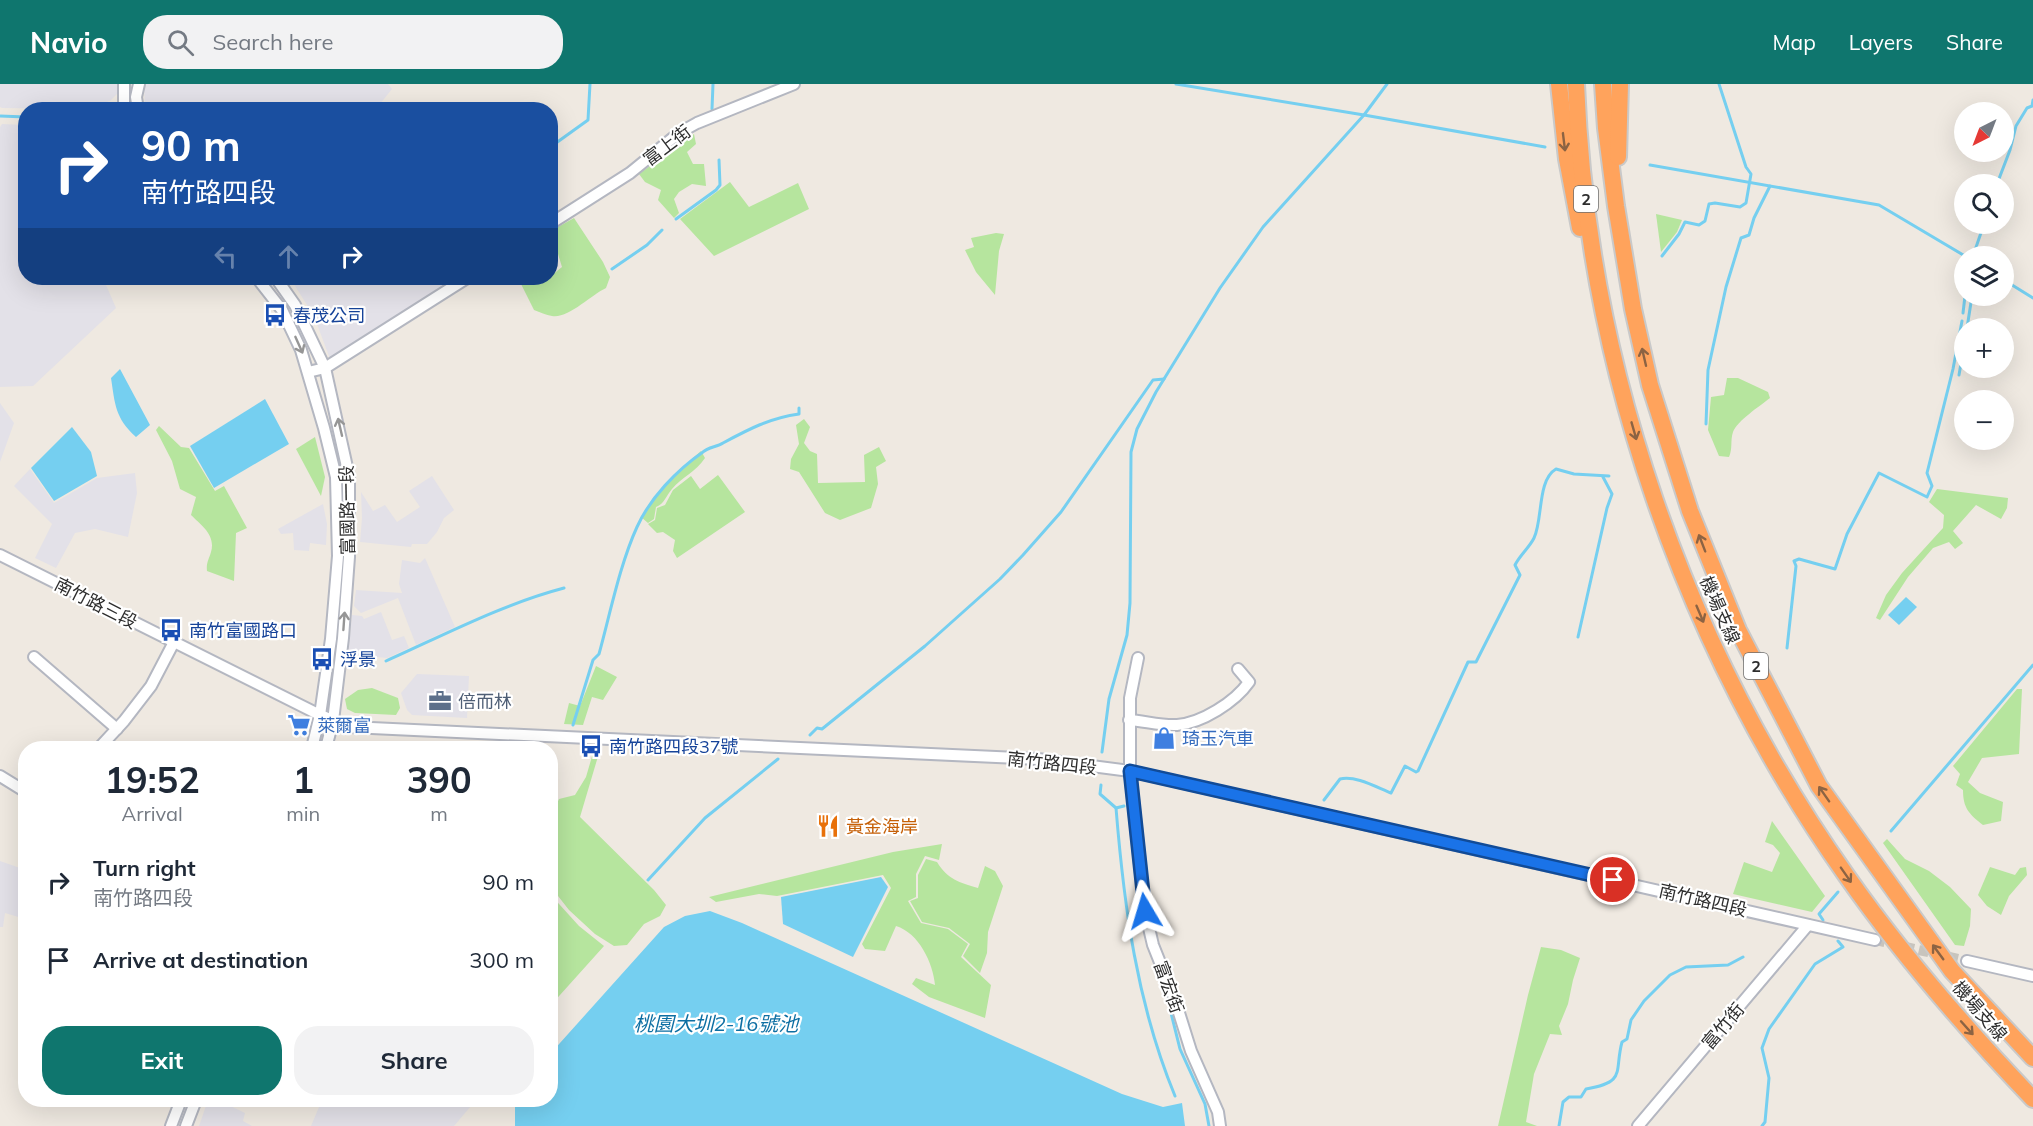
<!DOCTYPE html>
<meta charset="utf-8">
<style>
:root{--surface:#fff;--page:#f2f2f3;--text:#1f2937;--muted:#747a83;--accent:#0f766e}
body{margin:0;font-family:Mulish,"Noto Sans TC",sans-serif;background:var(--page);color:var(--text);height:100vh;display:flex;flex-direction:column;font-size:22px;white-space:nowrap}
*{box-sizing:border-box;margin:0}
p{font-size:20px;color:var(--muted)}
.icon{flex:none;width:33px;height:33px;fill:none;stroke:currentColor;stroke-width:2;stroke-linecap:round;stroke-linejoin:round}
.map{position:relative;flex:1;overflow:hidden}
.details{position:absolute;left:18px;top:657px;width:540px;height:366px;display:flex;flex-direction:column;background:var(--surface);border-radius:24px;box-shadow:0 6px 24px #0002}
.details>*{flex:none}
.guide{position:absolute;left:18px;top:18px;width:540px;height:183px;border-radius:24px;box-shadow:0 6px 24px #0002;background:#1a4fa0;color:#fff;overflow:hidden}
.needle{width:39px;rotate:222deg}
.fabs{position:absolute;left:1954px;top:18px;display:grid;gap:12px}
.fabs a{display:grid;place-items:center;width:60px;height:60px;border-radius:50%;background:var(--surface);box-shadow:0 6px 24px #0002;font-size:30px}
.pin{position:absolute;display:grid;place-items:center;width:51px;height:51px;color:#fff;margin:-26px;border:3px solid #fff;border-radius:50%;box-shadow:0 2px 6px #0007}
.me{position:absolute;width:66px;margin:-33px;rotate:353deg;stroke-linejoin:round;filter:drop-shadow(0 0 4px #0008)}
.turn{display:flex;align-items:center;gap:21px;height:126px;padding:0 24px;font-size:27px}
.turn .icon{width:78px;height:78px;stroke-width:2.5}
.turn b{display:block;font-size:42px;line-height:51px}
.lanes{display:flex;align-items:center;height:57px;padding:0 24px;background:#0003;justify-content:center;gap:30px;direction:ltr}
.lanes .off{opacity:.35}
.eta{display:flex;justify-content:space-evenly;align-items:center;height:102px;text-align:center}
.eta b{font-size:36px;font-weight:700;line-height:42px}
.primary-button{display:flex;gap:12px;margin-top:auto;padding:12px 24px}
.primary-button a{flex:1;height:69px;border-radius:24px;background:var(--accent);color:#fff;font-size:24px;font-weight:700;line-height:69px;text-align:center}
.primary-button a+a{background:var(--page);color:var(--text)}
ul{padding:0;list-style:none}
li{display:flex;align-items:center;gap:18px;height:78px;padding:0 24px}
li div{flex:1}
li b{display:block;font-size:22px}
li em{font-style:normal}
header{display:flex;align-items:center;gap:36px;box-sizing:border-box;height:84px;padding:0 30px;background:var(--accent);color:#fff}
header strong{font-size:28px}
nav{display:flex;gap:33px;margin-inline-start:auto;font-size:21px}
.search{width:420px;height:54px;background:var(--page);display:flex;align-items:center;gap:15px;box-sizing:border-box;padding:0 21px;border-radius:24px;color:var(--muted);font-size:22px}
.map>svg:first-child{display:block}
</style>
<header>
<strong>Navio</strong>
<div class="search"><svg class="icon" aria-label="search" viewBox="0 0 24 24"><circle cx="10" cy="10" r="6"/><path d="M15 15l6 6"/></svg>Search here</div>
<nav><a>Map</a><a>Layers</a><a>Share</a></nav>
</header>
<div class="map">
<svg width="2033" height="1042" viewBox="0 0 2033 1042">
<rect width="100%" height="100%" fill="#efe9e1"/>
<!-- industrial -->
<g fill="#e3e1e8">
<polygon points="0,0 117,0 118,9 110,17 83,25 2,24 0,23"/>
<polygon points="144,0 388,0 392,5 376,25 145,26"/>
<polygon points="2,40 25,41 26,194 103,194 116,224 33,302 0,303 0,43"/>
<polygon points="290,194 456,194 330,275 314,232"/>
<polygon points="0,319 14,339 0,378"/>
<polygon points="30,385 54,419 97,394 135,389 137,409 128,453 95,445 75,449 56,484 35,474 52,440 14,402"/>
<polygon points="432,392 454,426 444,434 437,448 427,460 412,460 411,463 360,458 362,434 361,408 373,427 385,421 397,438 420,423 409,407"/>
<polygon points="323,420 327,440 326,461 310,459 309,467 294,466 293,449 281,450 278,445"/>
<polygon points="425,474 455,543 416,561 398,514 361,529 354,522 356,506 402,509 399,500 402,476 420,479"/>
<polygon points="381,528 392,556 404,552 409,564 387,574 348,570 352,531 362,532 364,535"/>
<polygon points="417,590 469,592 467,634 412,631 407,626 401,609"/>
<polygon points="427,659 523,664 426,664"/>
<polygon points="25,775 25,835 5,829 3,843 0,843 0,777 20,784"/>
<polygon points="208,1016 218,1016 245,1029 243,1037 252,1042 199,1042"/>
<polygon points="322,1016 476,1016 454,1042 311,1042"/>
</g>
<!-- green -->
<g fill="#b6e59e">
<polygon points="694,50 696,60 687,68 693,80 704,80 706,102 692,100 679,108 674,115 679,129 674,134 658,116 661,106 645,98 639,90"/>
<polygon points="730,98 749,123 798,99 809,125 714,172 680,135"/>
<polygon points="1656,130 1682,136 1677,148 1661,168"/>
<path d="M574,134L603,178L610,193L606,204C591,211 568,235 552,232C546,231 540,228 534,226L521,200L530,194H536L541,200L562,183L551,147Z"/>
<polygon points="996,149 1004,150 999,167 995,211 976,188 965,166 974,163 971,154"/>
<path d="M1727,294H1738L1768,308L1770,314C1760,322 1737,337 1733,348C1730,357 1733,364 1729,373L1719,372L1708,346L1711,313L1724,311Z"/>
<polygon points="804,335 810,343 804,359 810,367 817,370 818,399 865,398 864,371 879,363 886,377 876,383 878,400 871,424 840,436 825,429 799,388 790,385 791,375 799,360 796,341"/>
<path d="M159,342L181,363L189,364L215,407L224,402L247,444L236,449L234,497L207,487C206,479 209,475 211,468C216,451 201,441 191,431L196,413L180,405L172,377L156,346Z"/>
<polygon points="315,353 325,393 321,412 296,365"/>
<path d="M701,367L705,374C696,388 682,393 672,405C665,413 665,419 656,423L654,435L648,439L641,433C659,406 677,388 701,367Z"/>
<polygon points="718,391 745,428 677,474 673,467 675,456 663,448 657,449 648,440 655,436 657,424 665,421 673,406 691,392 700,405"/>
<polygon points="1937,405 2008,414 2007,424 2001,435 1976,421 1953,447 1963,459 1955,465 1949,458 1933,464 1908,493 1880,536 1876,534 1886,511 1902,489 1943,444 1944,431 1929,418"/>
<polygon points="596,582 617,593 603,616 592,613 583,641 564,640 569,619 580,622"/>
<polygon points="372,604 398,614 400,624 396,631 355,629 347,625 345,615 358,606"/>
<path d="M2017,605H2022L2019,670L1982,674L1968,698L1980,709L2003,718L2001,737L1983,741C1969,730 1963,724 1963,706L1956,701L1960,690L1953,682Z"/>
<polygon points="593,669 599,669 580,733 654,806 666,821 660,832 644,840 627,861 614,862 595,850 569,826 551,803 551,733 559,715 575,711 586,693"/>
<polygon points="1772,737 1825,812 1812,828 1733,810 1744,778 1772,788 1780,769 1773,761 1765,758"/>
<polygon points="1887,755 1905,775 1929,787 1950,803 1971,825 1970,842 1964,862 1955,861 1883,759"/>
<path d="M942,760L939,776L925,772L916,790V813L908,817L921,839L948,845L968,860L961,873L991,901L985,934L929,913L912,900L916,894L935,901C933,879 919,849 896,842L885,867L865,865L862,860L891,804L883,791L777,812L759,810L716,818L709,813L893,768Z"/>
<path d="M926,775L937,778C948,796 959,798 978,804L985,782L995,787L1003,802L988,848L987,869L980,889L963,872L970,860L949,844L922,838L910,817L918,814V791Z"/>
<polygon points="1990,783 2015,791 2020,784 2026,783 2027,791 2009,812 2001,831 1987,822 1978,811"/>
<polygon points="550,810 579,842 604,862 551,921"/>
<polygon points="1541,863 1561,866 1580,874 1573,896 1568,920 1559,942 1562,951 1550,950 1534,990 1526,1038 1537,1042 1498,1042 1528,911"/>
</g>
<!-- water -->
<g fill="#75cff0">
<path d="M120,285L150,341L136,353C115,334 115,320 111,294Z"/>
<polygon points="265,315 289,360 214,404 190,362"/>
<polygon points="72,343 91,368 97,392 54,417 31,384"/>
<polygon points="1906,513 1917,523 1899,541 1888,531"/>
<polygon points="881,793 888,803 853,873 783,840 781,813"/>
<polygon points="710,827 742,839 1122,1010 1163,1023 1182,1019 1185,1042 515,1042 515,1022 518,1016 550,1016 551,969 664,843 685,832"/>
</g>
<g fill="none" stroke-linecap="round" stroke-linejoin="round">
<!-- stream -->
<g stroke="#75cff0" stroke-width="3">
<polyline points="1176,0 1364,31 1387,0"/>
<polyline points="712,25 713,0"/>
<polyline points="97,26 107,20"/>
<polyline points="0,32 26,33"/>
<polyline points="550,67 556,59 588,36 590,0"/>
<polyline points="1650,81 1879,121 1965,172"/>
<polyline points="1997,100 2010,66 2016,42 2027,24 2032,22 2033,16"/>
<polyline points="676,135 716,106 720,101 719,76"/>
<polyline points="1662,172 1679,150 1685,138 1699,141 1705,137 1709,120 1715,119 1740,123 1746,119 1751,90 1746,83 1719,0"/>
<polyline points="1973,172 1984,140"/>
<polyline points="612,185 647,161 662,146"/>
<polyline points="2004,196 2033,214"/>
<polyline points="1963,229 1965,212"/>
<polyline points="1967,244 1972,212"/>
<polyline points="1959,291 1965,256"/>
<polyline points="1706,340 1708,286 1726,203 1741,154 1749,151 1754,134 1770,102"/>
<polyline points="1578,553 1607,424 1612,410 1603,393"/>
<polyline points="1787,564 1796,482 1794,477 1799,475 1835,485 1847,450 1879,389 1927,413 1932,402 1927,389 1953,285 1962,237"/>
<path d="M386,577C444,551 503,520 564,504"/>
<path d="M573,641L593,576L599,570C610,530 620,480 637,443C650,414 677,386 703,368C708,363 717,363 723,359C749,345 770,334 799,330V324"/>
<polyline points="810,651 817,644 822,645 925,562 1000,495 1023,471 1061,428 1153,296 1164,295"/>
<polyline points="1102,668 1109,615 1127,551 1130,519 1131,368 1137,345 1156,308 1220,204 1263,143 1364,31 1545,63"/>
<path d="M1101,701L1100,710L1116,724C1124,823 1137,920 1175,1012"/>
<path d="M1324,716L1340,695C1355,691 1376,703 1391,709L1405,682L1416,688L1418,687L1468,578H1476L1520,491L1515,481C1520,471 1529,464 1534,454C1543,436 1537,396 1556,385L1574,390L1609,392"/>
<polyline points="1116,724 1124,722"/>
<polyline points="1891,747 2033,581"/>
<polyline points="648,796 705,734 778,675"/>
<polyline points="1823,836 1819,830 1838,808"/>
<polyline points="1170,925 1180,965 1205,1020 1209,1042"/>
<path d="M1559,1042L1563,1018L1569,1013H1581L1586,1005C1627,998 1614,988 1622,958L1627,955L1631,936L1644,917L1670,891L1686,883L1728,881L1743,873"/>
<polyline points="1762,1042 1765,1038 1769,994 1762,964 1769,945 1815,880 1843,863 1838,857"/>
</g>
<!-- minor-tunnel -->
<polyline stroke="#c8c4bd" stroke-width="10" stroke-dasharray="10 5" stroke-linecap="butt" points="1875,856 1967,877"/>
<!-- minor casing -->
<g stroke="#b4b7c1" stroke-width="14">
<g id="minor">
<polyline points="124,0 124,26"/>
<polyline points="138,26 136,13 139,0"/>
<polyline points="550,140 630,89 679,49 697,39 794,0"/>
<polyline points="257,194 282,226 301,266 324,344 336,393 338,472 331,555 320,631 312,664"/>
<polyline points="276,194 295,221 325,284 349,392 349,473 343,554 333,637 326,664"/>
<polyline points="308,288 325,284 467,194"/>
<polyline points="0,471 320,631 350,643 1038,675 1130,687 1875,856"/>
<polyline points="34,573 117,645"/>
<polyline points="1138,574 1130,614 1130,687 1145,827 1153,861 1175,916 1191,967 1218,1028 1220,1042"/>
<path d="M1129,636C1144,637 1162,642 1177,641C1202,639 1235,618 1249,598L1238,585"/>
<polyline points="99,664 124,637 151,602 174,558"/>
<polyline points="0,692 26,708"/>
<polyline points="1967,877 2033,892"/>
<polyline points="171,1042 181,1016"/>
<polyline points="186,1042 196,1016"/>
<polyline points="1638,1042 1808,841"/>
</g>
</g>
<!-- highway casing -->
<g stroke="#c9c9c9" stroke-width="20">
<g id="highway">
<polyline points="1559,0 1567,75 1580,144"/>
<path d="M1576,0C1587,281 1684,561 1846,791C1902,871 1966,945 2033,1015"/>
<polyline points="1603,0 1606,44 1616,122 1633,225 1650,301 1690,427 1738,546 1819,702 1952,887 2033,974"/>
<polyline points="1618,73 1620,0"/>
</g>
</g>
<!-- minor -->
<use href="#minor" stroke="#fff" stroke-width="10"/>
<!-- highway -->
<use href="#highway" stroke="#ffa35c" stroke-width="16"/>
</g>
<!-- one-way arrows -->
<defs><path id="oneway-shaft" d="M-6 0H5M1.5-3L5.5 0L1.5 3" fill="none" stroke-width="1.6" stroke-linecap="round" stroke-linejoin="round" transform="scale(1.5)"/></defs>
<g stroke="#8c6343">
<use href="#oneway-shaft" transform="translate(1564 58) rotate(83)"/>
<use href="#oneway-shaft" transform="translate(1644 273) rotate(-103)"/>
<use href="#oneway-shaft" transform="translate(1634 347) rotate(74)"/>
<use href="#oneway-shaft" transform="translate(1702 459) rotate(-111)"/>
<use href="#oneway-shaft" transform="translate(1700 530) rotate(67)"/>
<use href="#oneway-shaft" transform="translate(1824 710) rotate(-125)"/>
<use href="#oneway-shaft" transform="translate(1846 791) rotate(55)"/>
<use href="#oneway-shaft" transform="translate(1938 868) rotate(-126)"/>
<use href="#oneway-shaft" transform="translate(1967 944) rotate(48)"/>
</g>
<g stroke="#969696">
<use href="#oneway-shaft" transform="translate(299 261) rotate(66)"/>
<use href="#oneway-shaft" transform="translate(340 343) rotate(-103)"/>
<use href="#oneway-shaft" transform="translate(344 537) rotate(-86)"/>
</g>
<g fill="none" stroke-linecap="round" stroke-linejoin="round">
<!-- route casing -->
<g stroke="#114b97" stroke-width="15">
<polyline id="route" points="1145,827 1130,687 1613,796"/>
</g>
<!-- route -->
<use href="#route" stroke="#1a73e8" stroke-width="10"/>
</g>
<!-- icons -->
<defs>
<g id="bus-bare" transform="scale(1.8)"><path d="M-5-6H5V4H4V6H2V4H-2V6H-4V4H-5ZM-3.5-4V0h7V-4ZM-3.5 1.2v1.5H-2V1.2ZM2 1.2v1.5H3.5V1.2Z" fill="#1a4fb4" stroke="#fff" stroke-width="2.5" paint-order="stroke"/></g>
<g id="office-bare" transform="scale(1.8)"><path d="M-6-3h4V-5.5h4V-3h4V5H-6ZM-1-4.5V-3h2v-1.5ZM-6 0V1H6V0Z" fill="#5c6f8a" stroke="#fff" stroke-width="2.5" paint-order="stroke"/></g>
<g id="supermarket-bare" transform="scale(1.8)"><path d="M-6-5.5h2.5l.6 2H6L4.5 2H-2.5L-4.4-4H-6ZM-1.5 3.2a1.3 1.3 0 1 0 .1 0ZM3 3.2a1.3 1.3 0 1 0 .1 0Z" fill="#3f7fe0" stroke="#fff" stroke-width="2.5" paint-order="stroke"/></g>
<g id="shop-bare" transform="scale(1.8)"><path d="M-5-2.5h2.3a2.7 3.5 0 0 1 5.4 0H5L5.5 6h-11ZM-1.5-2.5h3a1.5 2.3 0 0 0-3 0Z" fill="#3f7fe0" stroke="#fff" stroke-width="2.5" paint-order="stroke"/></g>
<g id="restaurant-bare" transform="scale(1.8)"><path d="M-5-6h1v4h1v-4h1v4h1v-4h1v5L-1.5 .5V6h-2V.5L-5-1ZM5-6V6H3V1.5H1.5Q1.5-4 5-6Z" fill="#e8710a" stroke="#fff" stroke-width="2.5" paint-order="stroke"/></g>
</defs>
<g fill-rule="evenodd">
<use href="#bus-bare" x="275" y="231"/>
<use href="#bus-bare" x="171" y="546"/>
<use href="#bus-bare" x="322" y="575"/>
<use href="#office-bare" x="440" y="617"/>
<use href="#supermarket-bare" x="299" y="641"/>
<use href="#shop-bare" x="1164" y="654"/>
<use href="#bus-bare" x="591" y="662"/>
<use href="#restaurant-bare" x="828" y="742"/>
</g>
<g text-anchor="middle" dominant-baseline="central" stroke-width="4.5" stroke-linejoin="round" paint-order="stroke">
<!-- shield labels -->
<g fill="#fff" stroke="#6d6d6d" stroke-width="1.5">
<rect x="1574" y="102" width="24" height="26" rx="4.5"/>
<rect x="1744" y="569" width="24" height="26" rx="4.5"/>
</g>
<g font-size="16" font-weight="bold" fill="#2e2e2e">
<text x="1586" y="115">2</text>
<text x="1756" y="582">2</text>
</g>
<!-- street labels -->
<g font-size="18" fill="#2e2e2e" stroke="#fff">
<text transform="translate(667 61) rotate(-37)">富上街</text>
<text transform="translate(347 426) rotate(-91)">富國路一段</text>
<text transform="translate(96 519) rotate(27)">南竹路三段</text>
<text transform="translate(1720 526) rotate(66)">機場支線</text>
<text transform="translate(1052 679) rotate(6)">南竹路四段</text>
<text transform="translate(1703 816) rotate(13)">南竹路四段</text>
<text transform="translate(1169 903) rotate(70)">富宏街</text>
<text transform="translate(1980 927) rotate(49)">機場支線</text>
<text transform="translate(1723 942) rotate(-50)">富竹街</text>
</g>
<!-- transit labels -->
<g font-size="18" fill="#164399" stroke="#fff" text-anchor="start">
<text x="293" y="231">春茂公司</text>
<text x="189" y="546">南竹富國路口</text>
<text x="340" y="575">浮景</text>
<text x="609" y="662">南竹路四段37號</text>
</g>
<!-- service labels -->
<g font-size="18" fill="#4e5e75" stroke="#fff" text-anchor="start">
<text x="458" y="617">倍而林</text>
</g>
<!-- shop labels -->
<g font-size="18" fill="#366cbe" stroke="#fff" text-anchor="start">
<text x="317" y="641">萊爾富</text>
<text x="1182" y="654">琦玉汽車</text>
</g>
<!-- food labels -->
<g font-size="18" fill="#c56008" stroke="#fff" text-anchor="start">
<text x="846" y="742">黃金海岸</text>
</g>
<!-- water labels -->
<g font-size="20" font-style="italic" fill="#0d6fa3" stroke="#fff">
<text x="716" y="939">桃園大圳2-16號池</text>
</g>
</g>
</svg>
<div class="fabs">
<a><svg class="needle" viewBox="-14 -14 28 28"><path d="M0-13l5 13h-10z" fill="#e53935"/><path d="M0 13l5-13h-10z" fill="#747a83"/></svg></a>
<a><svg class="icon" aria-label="search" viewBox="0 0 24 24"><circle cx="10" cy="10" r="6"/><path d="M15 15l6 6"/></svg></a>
<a><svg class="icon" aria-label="layers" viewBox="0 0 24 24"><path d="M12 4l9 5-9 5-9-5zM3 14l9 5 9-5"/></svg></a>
<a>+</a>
<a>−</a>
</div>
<div class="pin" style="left:1613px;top:796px;background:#d93025"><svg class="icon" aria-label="arrive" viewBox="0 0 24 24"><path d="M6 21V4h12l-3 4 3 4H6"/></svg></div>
<svg class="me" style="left:1145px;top:827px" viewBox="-20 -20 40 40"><path d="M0-17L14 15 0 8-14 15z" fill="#1a73e8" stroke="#fff" stroke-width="4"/></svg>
<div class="guide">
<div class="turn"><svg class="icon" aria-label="right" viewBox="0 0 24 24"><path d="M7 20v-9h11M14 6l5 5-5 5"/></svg><div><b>90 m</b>南竹路四段</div></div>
<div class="lanes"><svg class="icon off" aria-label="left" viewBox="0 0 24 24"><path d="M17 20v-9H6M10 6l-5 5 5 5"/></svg><svg class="icon off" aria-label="ahead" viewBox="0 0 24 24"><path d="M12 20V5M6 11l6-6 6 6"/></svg><svg class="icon" aria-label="right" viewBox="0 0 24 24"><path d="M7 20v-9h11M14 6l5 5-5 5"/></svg></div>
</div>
<section class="details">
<div class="eta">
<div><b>19:52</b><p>Arrival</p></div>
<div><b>1</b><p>min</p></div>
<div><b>390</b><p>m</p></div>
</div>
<ul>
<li><svg class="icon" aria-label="right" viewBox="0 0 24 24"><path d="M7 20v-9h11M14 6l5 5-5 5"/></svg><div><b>Turn right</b><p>南竹路四段</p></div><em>90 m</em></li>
<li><svg class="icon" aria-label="arrive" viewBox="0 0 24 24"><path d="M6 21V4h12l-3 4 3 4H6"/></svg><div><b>Arrive at destination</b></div><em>300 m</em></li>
</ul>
<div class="primary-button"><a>Exit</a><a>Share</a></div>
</section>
</div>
